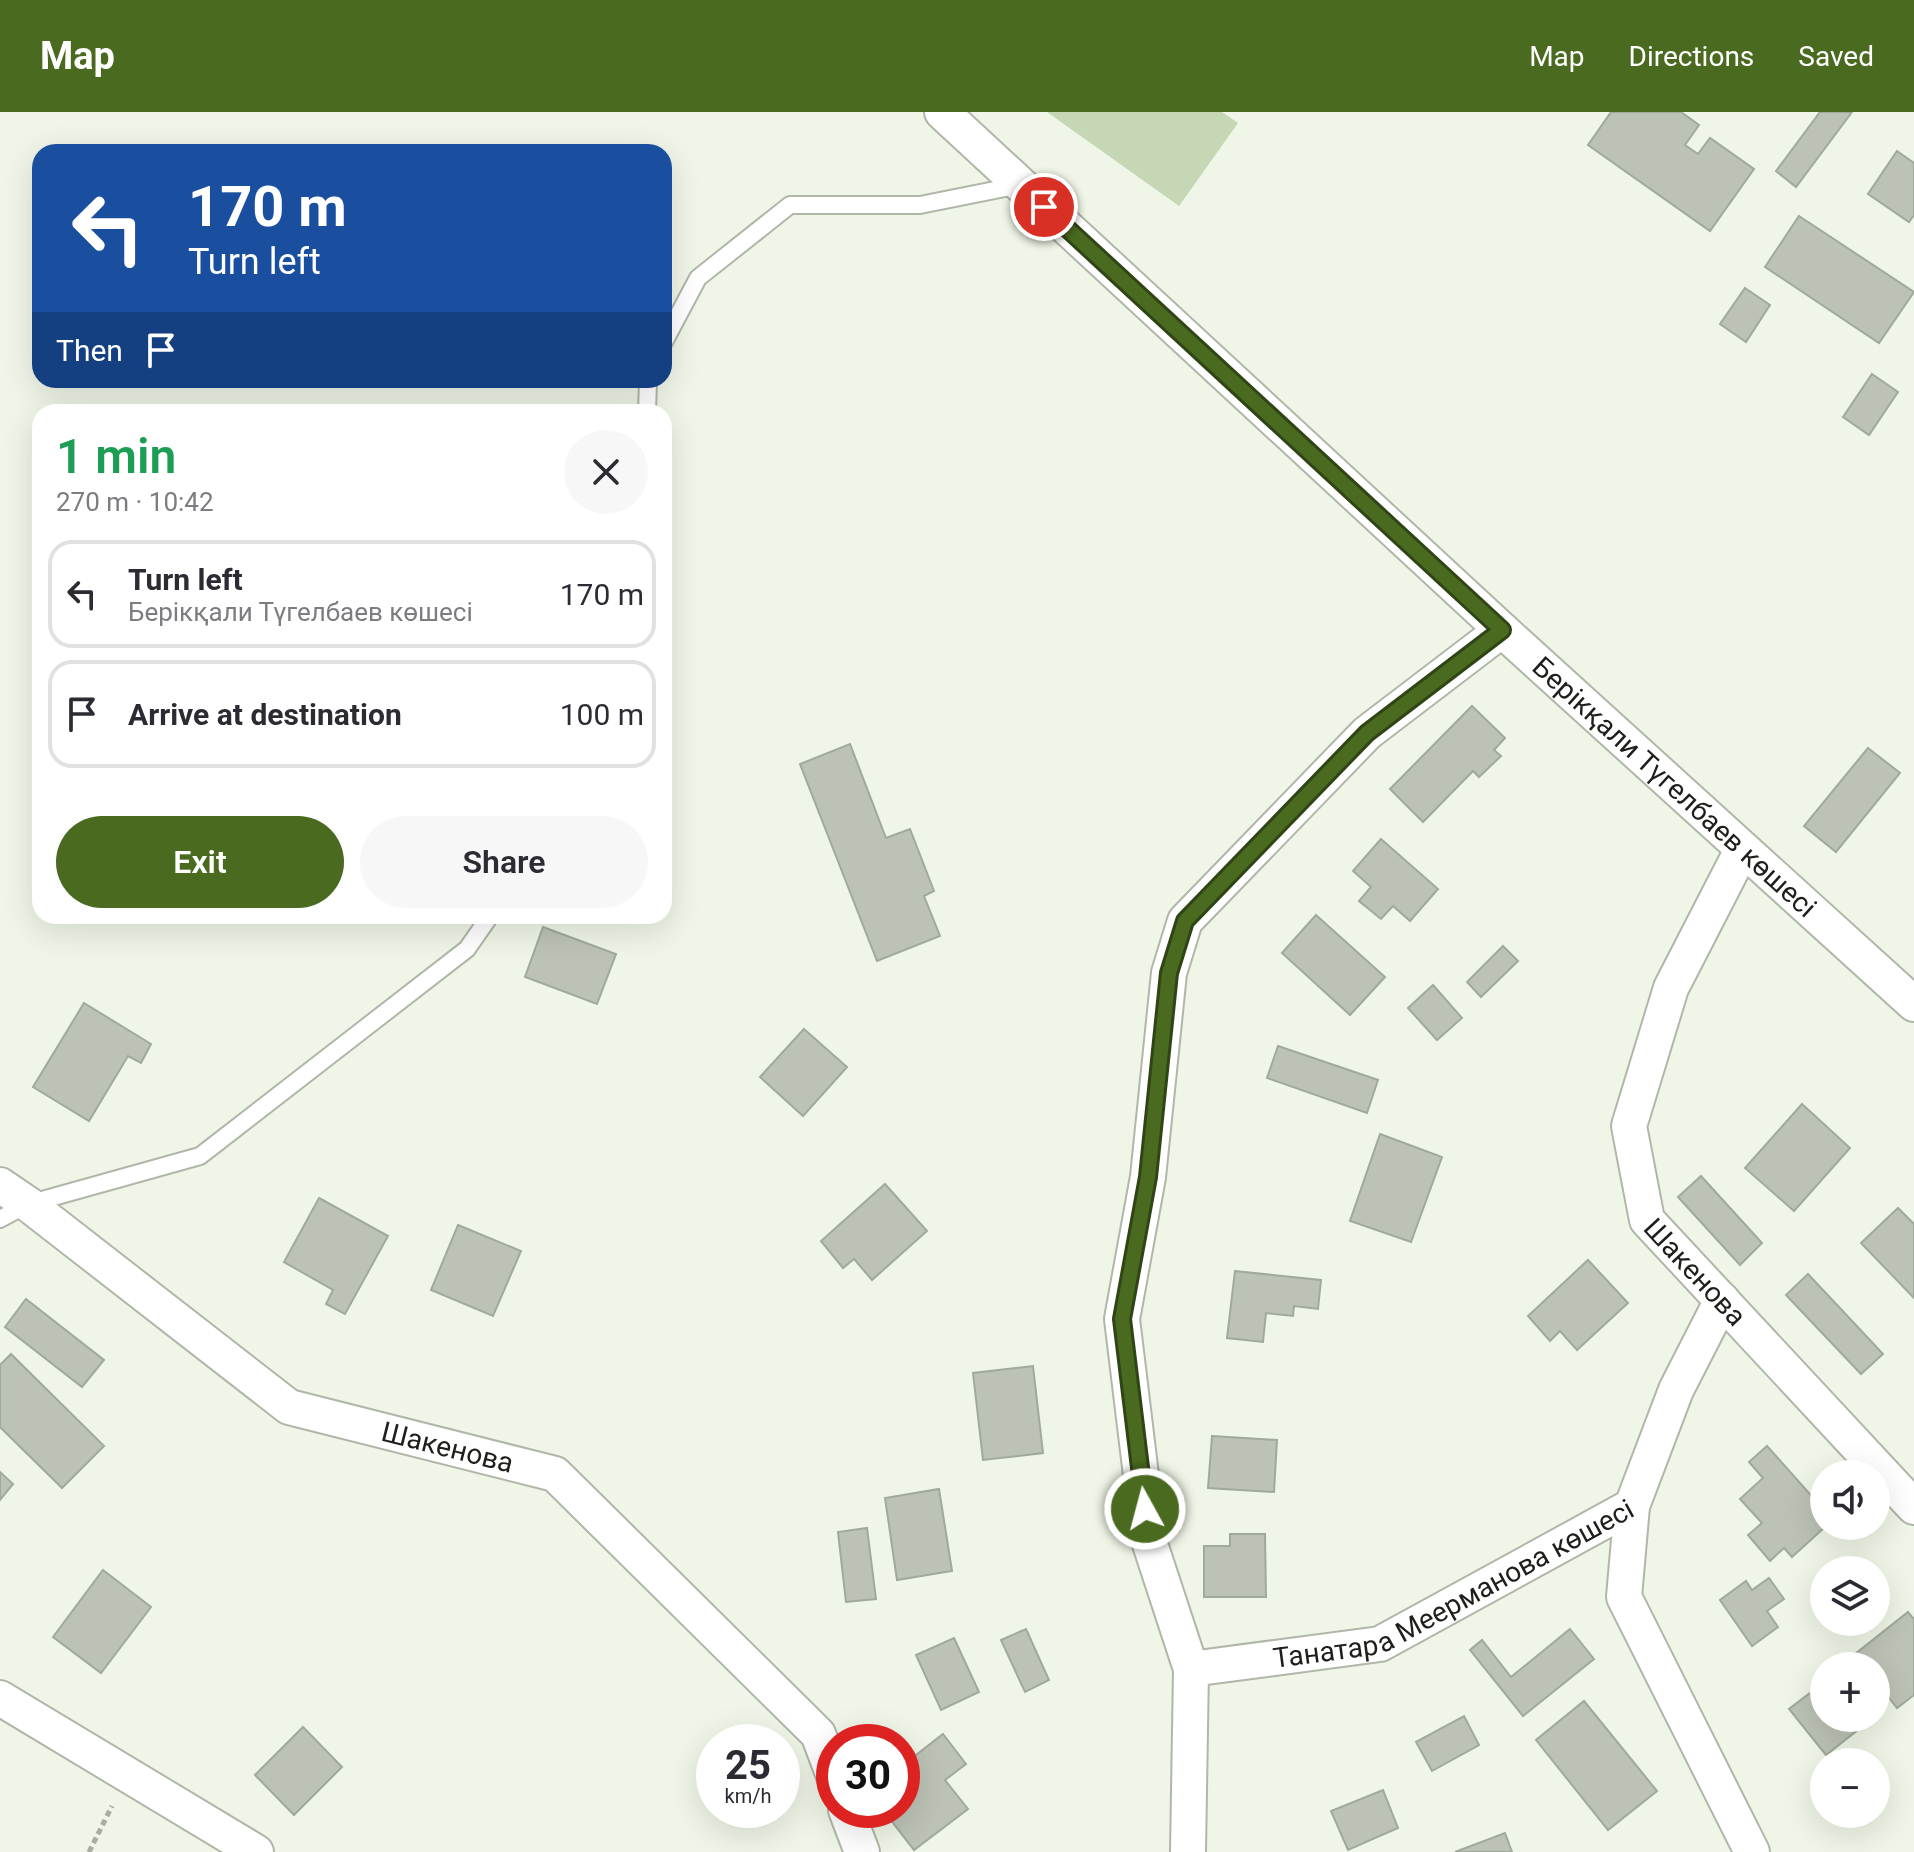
<!DOCTYPE html>
<meta charset="utf-8">
<style>
:root{--surface:#fff;--page:#f7f7f7;--text:#2b2b33;--muted:#7c7c81;--line:#e1e1e2;--accent:#4a6a20}
body{margin:0;font-family:Roboto,sans-serif;background:var(--page);color:var(--text);height:100vh;display:flex;flex-direction:column;font-size:30px;white-space:nowrap}
*{box-sizing:border-box;margin:0}
p{font-size:26px;color:var(--muted)}
.icon{flex:none;width:44px;height:44px;fill:none;stroke:currentColor;stroke-width:2;stroke-linecap:round;stroke-linejoin:round}
.map{position:relative;flex:1;overflow:hidden}
.panel{position:absolute;left:32px;top:292px;width:640px;height:520px;display:flex;flex-direction:column;background:var(--surface);border-radius:24px;box-shadow:0 8px 32px #0002}
.panel>*{flex:none}
.top-card{position:absolute;left:32px;top:32px;width:640px;height:244px;border-radius:24px;box-shadow:0 8px 32px #0002;background:#1a4fa0;color:#fff;overflow:hidden}
.fabs{position:absolute;left:1810px;top:1348px;display:grid;gap:16px}
.fabs a{display:grid;place-items:center;width:80px;height:80px;border-radius:50%;background:var(--surface);box-shadow:0 8px 32px #0002;font-size:40px}
.speed{position:absolute;left:696px;top:1612px;display:flex;gap:16px;font-size:40px;font-weight:700;text-align:center}
.speed>*{display:grid;place-content:center;width:104px;height:104px;border-radius:50%;background:var(--surface);box-shadow:0 8px 32px #0002;line-height:1}
.speed small{font-size:20px;font-weight:400}
.speed .limit{border:12px solid #d22;background:#fff;color:#111}
.pin{position:absolute;display:grid;place-items:center;width:68px;height:68px;color:#fff;margin:-34px;border:4px solid #fff;border-radius:50%;box-shadow:0 2px 8px #0007}
.me{position:absolute;width:88px;margin:-44px;rotate:353deg;stroke-linejoin:round;filter:drop-shadow(0 0 6px #0008)}
.turn{display:flex;align-items:center;gap:28px;height:168px;padding:0 24px;font-size:36px}
.turn .icon{width:104px;height:104px;stroke-width:2.5}
.turn b{display:block;font-size:56px;line-height:68px}
.then{display:flex;align-items:center;height:76px;padding:0 24px;background:#0003;gap:16px;font-size:30px}
.round{display:grid;place-items:center;flex:none;width:84px;height:84px;border-radius:42px;background:var(--page)}
.summary{display:flex;align-items:center;justify-content:space-between;height:136px;padding:0 24px}
h1{font-size:48px;font-weight:600;line-height:60px;color:#1e9e55}
.button{display:flex;gap:16px;margin-top:auto;padding:16px 24px}
.button a{flex:1;height:92px;border-radius:48px;background:var(--accent);color:#fff;font-size:32px;font-weight:600;line-height:92px;text-align:center}
.button a+a{background:var(--page);color:var(--text)}
ul{padding:0;list-style:none}
li{display:flex;align-items:center;gap:24px;height:108px;margin:0 16px 12px;padding:0 8px;border:4px solid var(--line);border-radius:24px}
li div{flex:1}
li b{display:block;font-size:30px}
li em{font-style:normal}
header{display:flex;align-items:center;gap:48px;box-sizing:border-box;height:112px;padding:0 40px;background:var(--accent);color:#fff}
header strong{font-size:38px}
nav{display:flex;gap:44px;margin-inline-start:auto;font-size:28px}
.map>svg:first-child{display:block}
</style>
<header>
<strong>Map</strong>
<nav><a>Map</a><a>Directions</a><a>Saved</a></nav>
</header>
<div class="map">
<svg width="1914" height="1740" viewBox="0 0 1914 1740">
<rect width="100%" height="100%" fill="#eff6e7"/>
<!-- green -->
<polygon fill="#c5d7b5" points="1047,0 1222,0 1238,11 1179,94"/>
<!-- building -->
<g fill="#bcc3b5" stroke="#a1a99b" stroke-width="2">
<polygon points="1611,0 1681,0 1699,13 1685,33 1698,42 1710,26 1754,57 1710,119 1588,33"/>
<polygon points="1820,0 1852,0 1796,75 1776,59"/>
<polygon points="1897,39 1914,51 1914,103 1909,110 1868,82"/>
<polygon points="1799,104 1914,180 1879,231 1765,155"/>
<polygon points="1745,176 1770,193 1746,230 1720,212"/>
<polygon points="1872,262 1898,280 1869,323 1843,305"/>
<polygon points="1472,594 1505,626 1494,638 1501,644 1479,665 1473,659 1423,710 1390,677"/>
<polygon points="850,632 886,726 910,717 934,779 924,784 940,824 877,849 800,652"/>
<polygon points="1868,636 1900,661 1836,740 1804,714"/>
<polygon points="1381,727 1438,777 1410,809 1393,794 1381,807 1359,789 1371,775 1353,759"/>
<polygon points="1316,803 1385,865 1350,903 1282,841"/>
<polygon points="543,815 616,842 597,892 525,865"/>
<polygon points="1503,834 1518,849 1481,885 1467,870"/>
<polygon points="1433,873 1462,906 1437,928 1408,896"/>
<polygon points="84,891 151,932 141,951 128,944 89,1009 33,975"/>
<polygon points="804,917 847,955 803,1004 760,965"/>
<polygon points="1278,934 1378,968 1367,1001 1267,966"/>
<polygon points="1802,992 1850,1036 1794,1099 1745,1056"/>
<polygon points="1380,1022 1442,1045 1411,1130 1350,1109"/>
<polygon points="1701,1064 1762,1131 1740,1153 1678,1085"/>
<polygon points="885,1072 927,1119 872,1168 854,1147 843,1156 821,1129"/>
<polygon points="319,1086 388,1124 345,1202 326,1192 333,1178 284,1150"/>
<polygon points="1898,1096 1914,1112 1914,1186 1861,1131"/>
<polygon points="458,1113 521,1139 493,1204 431,1178"/>
<polygon points="1588,1148 1628,1191 1577,1238 1560,1219 1550,1229 1528,1204"/>
<polygon points="1235,1159 1321,1168 1318,1197 1294,1194 1293,1204 1266,1201 1263,1230 1227,1226"/>
<polygon points="1808,1162 1883,1242 1861,1262 1786,1183"/>
<polygon points="26,1187 104,1248 82,1275 5,1215"/>
<polygon points="11,1242 104,1334 62,1376 0,1315 0,1253"/>
<polygon points="1033,1254 1043,1341 983,1348 973,1261"/>
<polygon points="1212,1324 1277,1328 1274,1380 1208,1376"/>
<polygon points="1767,1334 1824,1398 1826,1414 1792,1445 1784,1436 1770,1449 1748,1423 1762,1411 1740,1387 1763,1366 1749,1350"/>
<polygon points="0,1360 13,1372 0,1388"/>
<polygon points="939,1377 952,1459 897,1468 885,1386"/>
<polygon points="867,1416 876,1487 846,1490 838,1420"/>
<polygon points="1230,1422 1265,1422 1266,1485 1204,1485 1204,1434 1230,1434"/>
<polygon points="103,1458 151,1495 101,1561 53,1525"/>
<polygon points="1769,1466 1784,1487 1767,1499 1778,1515 1752,1534 1720,1488 1746,1469 1752,1478"/>
<polygon points="1908,1500 1914,1507 1914,1583 1897,1596 1876,1569 1876,1554 1864,1554 1855,1542"/>
<polygon points="1026,1517 1049,1568 1025,1580 1001,1528"/>
<polygon points="1570,1517 1594,1547 1523,1604 1470,1538 1482,1528 1511,1565"/>
<polygon points="954,1526 979,1580 941,1598 916,1543"/>
<polygon points="1823,1571 1824,1606 1850,1606 1859,1617 1826,1643 1789,1597"/>
<polygon points="1584,1589 1657,1679 1608,1718 1536,1628"/>
<polygon points="1464,1604 1479,1633 1432,1659 1416,1630"/>
<polygon points="303,1615 342,1655 294,1703 255,1663"/>
<polygon points="943,1622 966,1652 945,1668 968,1697 914,1738 883,1698 902,1698 902,1654"/>
<polygon points="1383,1678 1398,1716 1348,1738 1331,1699"/>
<polygon points="1505,1721 1512,1740 1455,1740"/>
</g>
<g fill="none" stroke-linecap="round" stroke-linejoin="round">
<!-- lane casing -->
<g stroke="#b0b7a9" stroke-width="20">
<g id="lane">
<polyline points="664,230 698,166 790,93 920,93 1020,73"/>
<polyline points="647,300 648,268"/>
<polyline points="0,1107 28,1092 200,1044 467,837 490,804"/>
</g>
</g>
<!-- street casing -->
<g stroke="#b0b7a9" stroke-width="38">
<g id="street">
<path id="s1" d="M942,0L1502,518L1914,892"/>
<path id="s2" d="M1742,738L1671,876L1629,1014L1647,1108L1914,1395"/>
<path id="s3" d="M0,1073L28,1092L289,1295L555,1362L818,1622L834,1664"/>
<polyline points="1632,1394 1624,1485 1752,1740"/>
<path id="s4" d="M1191,1557L1380,1532L1632,1394L1676,1278L1722,1188"/>
<polyline points="0,1586 256,1740"/>
<polyline points="846,1698 862,1740"/>
<polyline points="1188,1740 1191,1557 1149,1429 1122,1207 1148,1065 1169,861 1185,809 1367,621 1502,518"/>
</g>
</g>
<!-- path -->
<polyline stroke="#a7ada1" stroke-width="5" stroke-dasharray="6 4" stroke-linecap="butt" points="89,1740 112,1694"/>
<!-- lane -->
<use href="#lane" stroke="#fff" stroke-width="16"/>
<!-- street -->
<use href="#street" stroke="#fff" stroke-width="34"/>
</g>
<g fill="none" stroke-linecap="round" stroke-linejoin="round">
<!-- route casing -->
<g stroke="#304515" stroke-width="20">
<polyline id="route" points="1044,95 1502,518 1367,621 1185,809 1169,861 1148,1065 1122,1207 1145,1397"/>
</g>
<!-- route -->
<use href="#route" stroke="#4a6a20" stroke-width="14"/>
</g>
<g text-anchor="middle" dominant-baseline="central" stroke-width="6" stroke-linejoin="round" paint-order="stroke">
<!-- street labels -->
<g font-size="28" fill="#1c1f1a" stroke="#fff">
<text stroke="none"><textPath href="#s1" startOffset="996">Берікқали Түгелбаев көшесі</textPath></text>
<text stroke="none"><textPath href="#s2" startOffset="466">Шакенова</textPath></text>
<text stroke="none"><textPath href="#s3" startOffset="528">Шакенова</textPath></text>
<text stroke="none"><textPath href="#s4" startOffset="280">Танатара Меерманова көшесі</textPath></text>
</g>
</g>
</svg>
<div class="fabs">
<a><svg class="icon" aria-label="sound" viewBox="0 0 24 24"><path d="M4 9h4l5-4v14l-5-4H4zM17 9q2 3 0 6"/></svg></a>
<a><svg class="icon" aria-label="layers" viewBox="0 0 24 24"><path d="M12 4l9 5-9 5-9-5zM3 14l9 5 9-5"/></svg></a>
<a>+</a>
<a>−</a>
</div>
<div class="speed"><div>25<small>km/h</small></div><div class="limit">30</div></div>
<div class="pin" style="left:1044px;top:95px;background:#d93025"><svg class="icon" aria-label="arrive" viewBox="0 0 24 24"><path d="M6 21V4h12l-3 4 3 4H6"/></svg></div>
<svg class="me" style="left:1145px;top:1397px" viewBox="-20 -20 40 40"><circle r="17" fill="#4a6a20" stroke="#fff" stroke-width="3"/><path d="M0-11L8 9 0 5-8 9z" fill="#fff"/></svg>
<div class="top-card">
<div class="turn"><svg class="icon" aria-label="left" viewBox="0 0 24 24"><path d="M17 20v-9H6M10 6l-5 5 5 5"/></svg><div><b>170 m</b>Turn left</div></div>
<div class="then">Then<svg class="icon" aria-label="arrive" viewBox="0 0 24 24"><path d="M6 21V4h12l-3 4 3 4H6"/></svg></div>
</div>
<section class="panel">
<div class="summary"><div><h1>1 min</h1><p>270 m · 10:42</p></div><a class="round"><svg class="icon" aria-label="close" viewBox="0 0 24 24"><path d="M6 6l12 12M18 6L6 18"/></svg></a></div>
<ul>
<li><svg class="icon" aria-label="left" viewBox="0 0 24 24"><path d="M17 20v-9H6M10 6l-5 5 5 5"/></svg><div><b>Turn left</b><p>Берікқали Түгелбаев көшесі</p></div><em>170 m</em></li>
<li><svg class="icon" aria-label="arrive" viewBox="0 0 24 24"><path d="M6 21V4h12l-3 4 3 4H6"/></svg><div><b>Arrive at destination</b></div><em>100 m</em></li>
</ul>
<div class="button"><a>Exit</a><a>Share</a></div>
</section>
</div>
